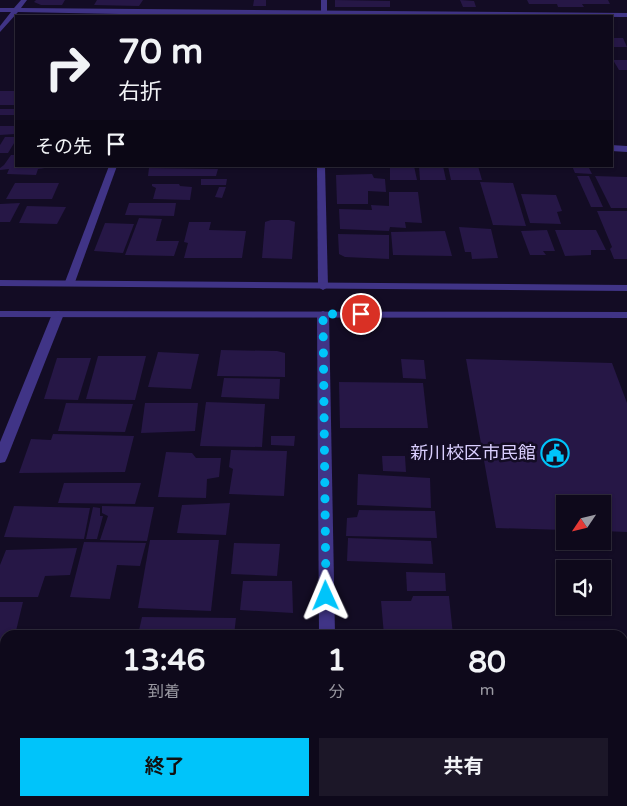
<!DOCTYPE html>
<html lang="ja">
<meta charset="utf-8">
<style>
:root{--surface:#0e091b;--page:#1c1728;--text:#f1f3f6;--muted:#9b9aa3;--line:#2e2a3a;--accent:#00c4fa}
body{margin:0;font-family:"Varela Round","Noto Sans JP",sans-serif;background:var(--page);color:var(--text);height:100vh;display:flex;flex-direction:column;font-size:19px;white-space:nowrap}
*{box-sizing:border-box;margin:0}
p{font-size:16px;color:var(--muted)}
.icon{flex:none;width:28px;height:28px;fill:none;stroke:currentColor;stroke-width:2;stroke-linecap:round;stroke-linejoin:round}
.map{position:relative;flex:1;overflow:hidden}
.drawer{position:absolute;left:0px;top:630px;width:628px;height:176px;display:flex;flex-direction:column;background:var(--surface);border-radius:15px 15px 0 0;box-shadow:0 1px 4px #0004,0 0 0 1px var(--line)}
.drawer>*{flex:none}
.hud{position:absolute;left:15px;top:15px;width:598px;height:152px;border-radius:0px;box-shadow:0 1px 4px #0004,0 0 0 1px var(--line);background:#0e091b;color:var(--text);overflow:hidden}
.needle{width:32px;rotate:235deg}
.tools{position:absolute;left:556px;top:495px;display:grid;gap:10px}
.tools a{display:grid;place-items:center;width:55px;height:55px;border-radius:0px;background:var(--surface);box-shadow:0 1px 4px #0004,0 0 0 1px var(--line);font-size:25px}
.pin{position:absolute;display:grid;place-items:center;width:42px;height:42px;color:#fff;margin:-21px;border:2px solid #fff;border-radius:50%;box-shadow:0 1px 5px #0007}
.me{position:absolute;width:55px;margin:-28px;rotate:359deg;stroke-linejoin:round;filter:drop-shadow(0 0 4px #0008)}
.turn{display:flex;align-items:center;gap:18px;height:105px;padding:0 20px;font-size:22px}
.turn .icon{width:65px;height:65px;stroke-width:2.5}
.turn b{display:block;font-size:35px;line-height:42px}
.then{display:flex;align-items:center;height:48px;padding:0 20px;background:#0003;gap:10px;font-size:19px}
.eta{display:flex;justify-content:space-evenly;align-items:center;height:85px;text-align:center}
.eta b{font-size:30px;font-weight:700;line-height:35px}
.cta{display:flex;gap:10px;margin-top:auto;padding:10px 20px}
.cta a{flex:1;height:58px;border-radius:0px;background:var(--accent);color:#111;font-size:20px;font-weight:700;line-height:58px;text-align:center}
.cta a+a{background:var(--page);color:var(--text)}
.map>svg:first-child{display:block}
</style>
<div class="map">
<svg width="627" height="806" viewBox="0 0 627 806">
<rect width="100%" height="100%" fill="#130c24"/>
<!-- building -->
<g fill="#261746">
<polygon points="36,0 65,0 62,5 41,5 34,2"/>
<polygon points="97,0 143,0 139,6 94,5"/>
<polygon points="254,0 266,0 266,6 253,6"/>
<polygon points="335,0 390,1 390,7 335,7"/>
<polygon points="460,0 474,1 476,7 463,7"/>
<polygon points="527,0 608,0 610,4 582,4 584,7 558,7 557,4 529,4"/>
<polygon points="611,38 623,38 627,47 611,47"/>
<polygon points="613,60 627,60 627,70 619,70"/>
<rect x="0" y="91" width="16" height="14"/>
<rect x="0" y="109" width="16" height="6"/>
<polygon points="0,126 16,126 16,132 15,134 0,135"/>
<polygon points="5,137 16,137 16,140 8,153 0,153 0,145"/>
<polygon points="11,155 16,155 16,166 46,166 45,168 38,169 36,175 7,174 9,169 0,170 0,168 4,165"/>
<polygon points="390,166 414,166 417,180 390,180"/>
<polygon points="419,166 443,166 446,180 420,180"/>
<polygon points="448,166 478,166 482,180 451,180"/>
<polygon points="572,166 588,166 592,174 575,173"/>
<polygon points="149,168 218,169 216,176 148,176"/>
<polygon points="372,174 374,178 385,179 386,192 368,191 368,204 337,204 336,175"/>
<polygon points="577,176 589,176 603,207 591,207"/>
<polygon points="595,176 627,177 627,208 611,208"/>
<polygon points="201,179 227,179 226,185 201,185"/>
<polygon points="480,182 513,183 526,226 493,225"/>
<polygon points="15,183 59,183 52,199 6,199"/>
<polygon points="152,184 179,184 180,186 192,187 190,200 153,199 156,188 152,186"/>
<polygon points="219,187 226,187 222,198 215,197"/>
<polygon points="389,192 418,192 422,223 405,222 406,228 390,227 389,231 340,229 339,209 372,210 371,205 389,206"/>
<polygon points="521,194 556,195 562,211 557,212 561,224 530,223"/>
<polygon points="20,203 10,222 0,222 0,204"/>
<polygon points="129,203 176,203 174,216 125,215"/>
<polygon points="27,206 66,207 57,224 19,223"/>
<polygon points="597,211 627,211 627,259 614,259 610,249 612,247"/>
<polygon points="139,218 162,219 156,241 179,241 174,256 125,255"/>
<polygon points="271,220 289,220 295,222 292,259 262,258 265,222"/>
<polygon points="189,222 211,222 209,230 246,231 242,258 184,258 188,243 184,242"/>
<polygon points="105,223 134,224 123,253 94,251"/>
<polygon points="459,227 491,229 498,258 472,259 471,252 465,252"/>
<polygon points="547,230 555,251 543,251 546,255 530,255 521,231"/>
<polygon points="555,230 596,230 606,250 591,250 591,255 565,256"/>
<polygon points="445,231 452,256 393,255 391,232"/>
<polygon points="338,234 389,235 389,259 345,257 339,254"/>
<polygon points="221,350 277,351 285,353 285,377 217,376"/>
<polygon points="158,352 199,354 191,389 148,387"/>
<polygon points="98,356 146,356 135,400 86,399"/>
<polygon points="57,358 91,358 78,400 44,399"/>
<polygon points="401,359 424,360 426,379 403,378"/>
<polygon points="466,359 612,363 627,403 627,532 602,531 602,504 565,504 565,530 496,528"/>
<polygon points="224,378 280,379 279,399 221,397"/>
<polygon points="339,382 423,383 428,428 340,428"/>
<polygon points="206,402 265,404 262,447 200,446"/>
<polygon points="66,403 133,404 125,432 58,431"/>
<polygon points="145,403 198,403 195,431 141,433"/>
<polygon points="53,434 134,436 125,472 19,473 31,439 51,440"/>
<polygon points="271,436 295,436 294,446 271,445"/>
<polygon points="231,450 287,451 284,496 229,494 233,469 229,467"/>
<polygon points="166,452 192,453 196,458 221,458 219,477 207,479 206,498 158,497"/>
<polygon points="382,456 405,456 406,472 383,471"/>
<polygon points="358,474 430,478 431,508 357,505"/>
<polygon points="64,483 141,483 135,504 58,503"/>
<polygon points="230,503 226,535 177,533 182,505"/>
<polygon points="14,506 90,508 84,539 4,537"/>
<polygon points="102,506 154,507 147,541 100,540 108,516 102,513"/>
<polygon points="93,507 100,508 100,516 103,516 97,539 86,539"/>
<polygon points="359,510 435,511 437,538 346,536 347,518 357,517"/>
<polygon points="348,538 431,541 433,564 347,561"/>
<polygon points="150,540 219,540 211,611 138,608"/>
<polygon points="84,542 146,543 140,566 117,565 110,599 70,597"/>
<polygon points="234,543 280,544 277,576 231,574"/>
<polygon points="77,548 70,575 45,576 38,597 0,597 0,565 6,550"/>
<polygon points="406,572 445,573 446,591 407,591"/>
<polygon points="243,581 292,581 293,613 240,610"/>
<polygon points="413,596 449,596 453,635 384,635 381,601 411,601"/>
<polygon points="0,602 23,602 15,635 5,635 5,770 0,771"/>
<polygon points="142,617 236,618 234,635 138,635"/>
<polygon points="135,801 240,801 239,806 134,806"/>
</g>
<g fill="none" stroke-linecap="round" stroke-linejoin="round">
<!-- minor -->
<g fill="#403486" fill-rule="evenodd">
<rect x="321" y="0" width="6" height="16"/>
<polygon points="611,145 627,146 627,152 611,151"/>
<polygon points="109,166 117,166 75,282 70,285 66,284 65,282"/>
<polygon points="317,166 325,166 328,287 323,290 318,287"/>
<polygon points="58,311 64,314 7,458 5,462 0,463 0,442 52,314"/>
<polygon points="323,311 329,314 335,635 319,635 317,314"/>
<rect x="319" y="801" width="18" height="5"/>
</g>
<!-- tertiary -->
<g fill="#403486" fill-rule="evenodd">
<polygon points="21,0 27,0 21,8 627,13 627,17 169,15 18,12 0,32 0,26 11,12 0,12 0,8 14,8"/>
<polygon points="0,280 627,285 627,291 0,286"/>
<polygon points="0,311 627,312 627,318 0,317"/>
</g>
</g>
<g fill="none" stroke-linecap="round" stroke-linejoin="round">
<!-- route -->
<polyline stroke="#00c4fa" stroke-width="9" stroke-dasharray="0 16.2" points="326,596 323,314 361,314"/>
</g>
<!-- icons -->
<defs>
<g id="civic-ring" transform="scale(1.4375)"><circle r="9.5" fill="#130c24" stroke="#00c4fa" stroke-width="1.5"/><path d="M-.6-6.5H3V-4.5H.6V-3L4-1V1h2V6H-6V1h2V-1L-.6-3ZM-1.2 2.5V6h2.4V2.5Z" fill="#00c4fa"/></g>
</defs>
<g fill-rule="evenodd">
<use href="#civic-ring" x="555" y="453"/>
</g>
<g text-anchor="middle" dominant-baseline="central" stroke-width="5" stroke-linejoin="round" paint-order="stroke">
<!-- poi labels -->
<g font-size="18" fill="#dacfff" stroke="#130c24" text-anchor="end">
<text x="536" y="453">新川校区市民館</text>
</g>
</g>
</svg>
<div class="tools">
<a><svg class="needle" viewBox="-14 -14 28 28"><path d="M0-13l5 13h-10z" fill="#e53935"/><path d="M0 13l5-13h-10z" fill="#9b9aa3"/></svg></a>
<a><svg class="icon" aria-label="sound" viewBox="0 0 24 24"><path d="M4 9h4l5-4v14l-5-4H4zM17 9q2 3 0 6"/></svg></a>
</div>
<div class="pin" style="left:361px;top:314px;background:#d93025"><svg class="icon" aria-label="arrive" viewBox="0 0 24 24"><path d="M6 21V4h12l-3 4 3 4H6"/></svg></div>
<svg class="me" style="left:326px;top:596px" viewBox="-20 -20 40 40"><path d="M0-17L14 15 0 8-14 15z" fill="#00c4fa" stroke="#fff" stroke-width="4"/></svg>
<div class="hud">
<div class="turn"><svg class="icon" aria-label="right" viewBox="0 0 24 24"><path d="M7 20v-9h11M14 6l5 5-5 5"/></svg><div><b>70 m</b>右折</div></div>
<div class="then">その先<svg class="icon" aria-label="arrive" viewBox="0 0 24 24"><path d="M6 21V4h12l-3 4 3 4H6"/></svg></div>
</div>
<section class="drawer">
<div class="eta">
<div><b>13:46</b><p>到着</p></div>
<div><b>1</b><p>分</p></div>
<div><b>80</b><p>m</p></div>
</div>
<div class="cta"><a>終了</a><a>共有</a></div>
</section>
</div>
